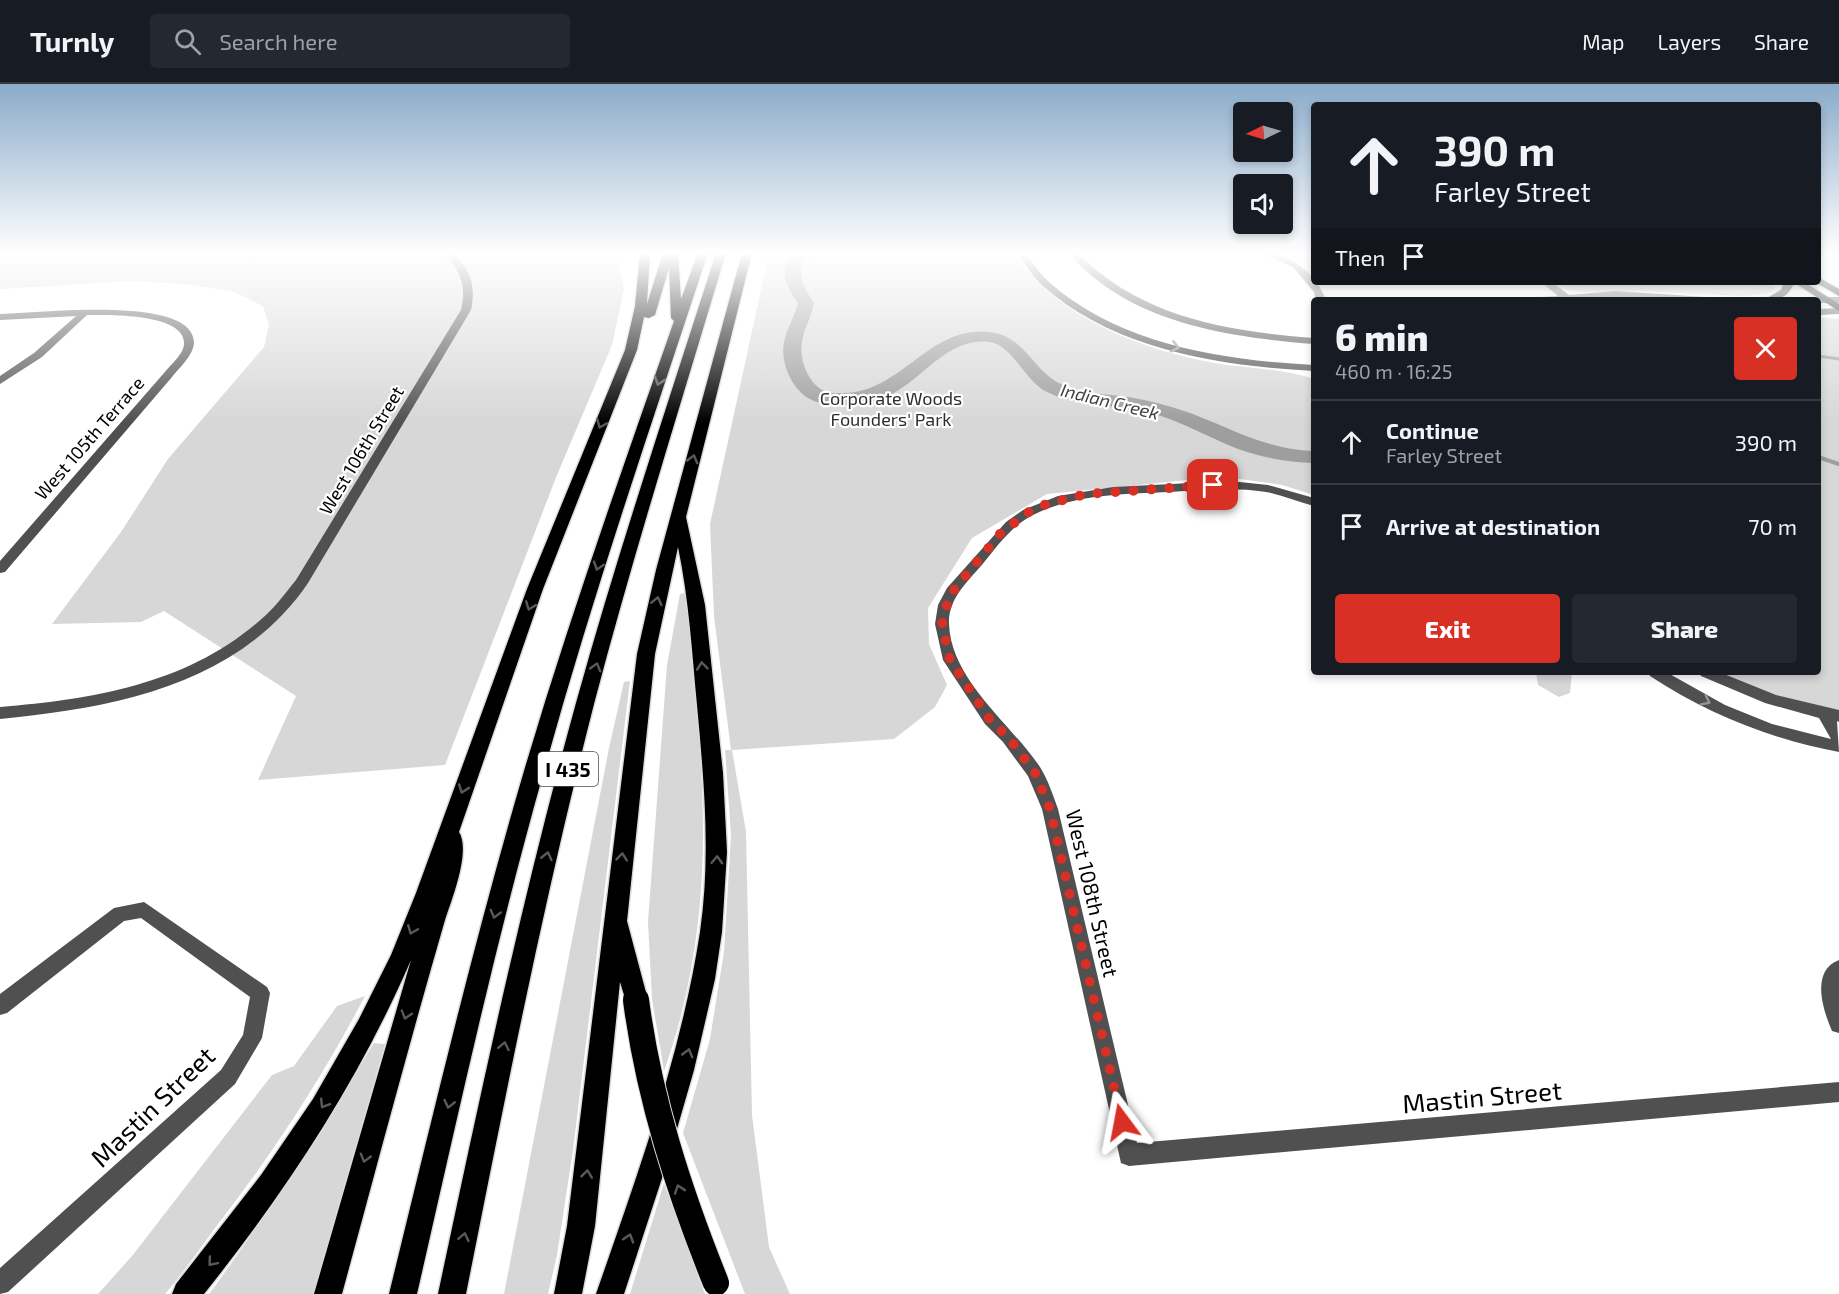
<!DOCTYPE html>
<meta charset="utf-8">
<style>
:root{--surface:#171b24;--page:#242831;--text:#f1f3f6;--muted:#9ea1a6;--line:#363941;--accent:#d93025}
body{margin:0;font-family:"Exo 2",sans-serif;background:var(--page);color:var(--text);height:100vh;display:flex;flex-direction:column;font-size:22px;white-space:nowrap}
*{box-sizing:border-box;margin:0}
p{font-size:20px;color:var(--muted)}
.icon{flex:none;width:33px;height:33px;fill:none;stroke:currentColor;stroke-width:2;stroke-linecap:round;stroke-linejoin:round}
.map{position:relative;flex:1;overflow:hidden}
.details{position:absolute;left:1311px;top:213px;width:510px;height:378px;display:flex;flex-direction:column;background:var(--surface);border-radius:6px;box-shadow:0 3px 9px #0003}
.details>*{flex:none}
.hud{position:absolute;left:1311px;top:18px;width:510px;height:183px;border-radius:6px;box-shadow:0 3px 9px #0003;background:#171b24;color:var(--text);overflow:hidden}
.needle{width:39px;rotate:265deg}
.fabs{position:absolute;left:1233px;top:18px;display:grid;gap:12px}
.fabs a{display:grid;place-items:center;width:60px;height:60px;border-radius:6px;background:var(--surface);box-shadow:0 3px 9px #0003;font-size:30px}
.pin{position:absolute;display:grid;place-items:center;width:51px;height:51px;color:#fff;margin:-26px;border-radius:12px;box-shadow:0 3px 9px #0006}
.me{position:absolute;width:66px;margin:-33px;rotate:347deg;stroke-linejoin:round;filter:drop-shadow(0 0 4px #0008)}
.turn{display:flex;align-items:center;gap:21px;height:126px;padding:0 24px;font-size:27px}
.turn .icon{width:78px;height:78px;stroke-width:2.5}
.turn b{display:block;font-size:42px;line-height:51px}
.then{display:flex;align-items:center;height:57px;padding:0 24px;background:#0003;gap:12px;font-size:22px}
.round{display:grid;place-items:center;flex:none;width:63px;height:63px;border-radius:6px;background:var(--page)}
.summary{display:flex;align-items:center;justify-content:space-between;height:102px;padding:0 24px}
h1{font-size:36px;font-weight:800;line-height:45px}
.action{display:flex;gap:12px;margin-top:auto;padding:12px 24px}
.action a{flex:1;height:69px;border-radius:6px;background:var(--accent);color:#fff;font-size:24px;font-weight:800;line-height:69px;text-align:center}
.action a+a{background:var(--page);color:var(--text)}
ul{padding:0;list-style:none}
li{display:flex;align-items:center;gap:18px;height:84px;padding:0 24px;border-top:2px solid var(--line)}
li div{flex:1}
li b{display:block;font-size:22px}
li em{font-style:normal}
header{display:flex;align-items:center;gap:36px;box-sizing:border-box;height:84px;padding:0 30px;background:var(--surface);border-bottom:2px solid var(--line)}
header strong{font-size:28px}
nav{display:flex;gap:33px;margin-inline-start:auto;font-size:21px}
.search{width:420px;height:54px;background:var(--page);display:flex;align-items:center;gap:15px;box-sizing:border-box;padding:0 21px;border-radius:6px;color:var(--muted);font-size:22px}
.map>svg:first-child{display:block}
</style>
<header>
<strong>Turnly</strong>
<div class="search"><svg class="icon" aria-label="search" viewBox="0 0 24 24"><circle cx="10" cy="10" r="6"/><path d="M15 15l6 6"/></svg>Search here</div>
<nav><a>Map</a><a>Layers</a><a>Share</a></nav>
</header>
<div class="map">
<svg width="1839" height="1210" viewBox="0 0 1839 1210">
<rect width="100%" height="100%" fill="#fff"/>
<!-- green -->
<g fill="#d7d7d7">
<polygon points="0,169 616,169 624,205 612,261 557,391 445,681 258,696 296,612 164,527 141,538 52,540 121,448 168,375 264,263 269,241 263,222 232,207 184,200 131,197 0,205"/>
<path d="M769,169H1014C1058,234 1140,265 1215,279C1248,285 1282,284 1314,295V411L1282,401L1240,395L1209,394L1047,410L972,454L928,524L929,560L947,601L935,623L894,655L732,666L746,748L752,1031L769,1163L790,1210H745L683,1049L710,955L724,868L731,751L725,666H731L714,532L710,440Z"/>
<polygon points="1550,198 1773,198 1775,204 1771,209 1745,212 1636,207 1582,208 1571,207"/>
<polygon points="1818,233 1839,235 1839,627 1774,612 1717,588 1818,588"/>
<path d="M686,509C693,589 703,670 703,750C703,829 691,912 664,987L652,915L648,838L667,581L680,510Z"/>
<polygon points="1536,588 1572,588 1570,609 1559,613 1538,601"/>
<polygon points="630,597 573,1066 557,1171 548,1210 504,1210 609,664 624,598"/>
<path d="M365,912C322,994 272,1071 215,1144C199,1166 183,1189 165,1210H98L132,1172L272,991L294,982L337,922Z"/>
<path d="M374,959L385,960L314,1210H209C269,1129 322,1044 374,959Z"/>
<polygon points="664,1099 705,1210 630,1210"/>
</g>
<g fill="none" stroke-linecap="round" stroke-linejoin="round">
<!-- stream-far1 -->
<polyline stroke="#9e9e9e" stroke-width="3" points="1818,272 1839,275"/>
<!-- stream -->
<polyline stroke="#9e9e9e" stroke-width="4" points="1818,373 1839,380"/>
<!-- river -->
<path fill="#9e9e9e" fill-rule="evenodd" d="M797,169H821L803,178C798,194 805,206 814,219C812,232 804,244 802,258C799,274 807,297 822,306C828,310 837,309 844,309C902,308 929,241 990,248C1025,252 1033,287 1061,300C1081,310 1106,310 1128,313C1141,315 1154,318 1168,322C1222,337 1254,364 1314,367V379C1288,378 1263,374 1238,365C1210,354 1183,338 1154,330C1119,320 1080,324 1047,308C1026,298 1012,261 990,258C948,253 925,293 892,310C877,318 860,321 843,321C832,321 818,320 808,314C791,304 780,277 784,258C787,244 795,232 798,219C787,204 779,189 790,172Z"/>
<!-- major casing -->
<g stroke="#dbdbdb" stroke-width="3">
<g id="major">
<polygon points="1818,193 1839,205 1839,212 1815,198 1818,198"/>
<path d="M1781,198H1791L1793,201C1787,214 1778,216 1764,216L1781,206L1783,201Z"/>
<polygon points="1793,198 1804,198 1839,220 1839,227"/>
</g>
</g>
<!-- highway casing -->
<g stroke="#dbdbdb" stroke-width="3">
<g id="highway">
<path d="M640,169H650L647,220L663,169H678L681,215L698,169H708C651,341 592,513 544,687C495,860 457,1035 417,1210H389C432,1035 473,860 524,687C569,535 622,386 674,237L671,234L669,184L655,231L649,234L644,233L637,266L543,505L459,748C471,767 452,815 445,836C409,960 376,1085 342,1210H314L411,876C358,998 287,1106 204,1210H172L176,1200L261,1091L313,1015L359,935L391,871L416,809L527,505L625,266L635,222Z"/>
<path d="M716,169H726C681,319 634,468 594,620C544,815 505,1013 466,1210H438C480,1012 522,814 576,619C618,468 668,319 716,169Z"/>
<path d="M742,169H752L686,433L705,521L723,689L727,768L722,848L715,895L694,986L668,1076L624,1210H596C637,1092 681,972 700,848C711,773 704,696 697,621C692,568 689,516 678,463L655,570L627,837L648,916L644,924L636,927L628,924L620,898L595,1142L582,1210H554L567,1142L637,570L656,486Z"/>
</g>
</g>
<!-- minor -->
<g fill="#505050" fill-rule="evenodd">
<path d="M444,169H453C471,185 476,203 471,226L308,499C239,601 114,624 0,635V623C97,615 192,599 266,531C277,521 286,508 296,496L461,226C467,201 460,187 444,169Z"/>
<path d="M1017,169H1026C1033,179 1040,190 1049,198C1120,261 1222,276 1314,281V287C1220,282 1115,266 1043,202C1033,193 1025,180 1017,169Z"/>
<path d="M1069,169H1078C1141,234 1228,247 1314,254V260C1228,253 1128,239 1069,169Z"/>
<path d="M1261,169C1290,169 1316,189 1326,216H1316L1314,208L1293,183Z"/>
<polygon points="1541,198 1552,198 1569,211 1615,207 1705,213 1710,216 1615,213 1536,216 1541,213 1558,212"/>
<polygon points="1818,213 1839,213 1839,219 1818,219 1818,216 1813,216"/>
<polygon points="1839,224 1839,230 1818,231 1818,225"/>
<path d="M72,226C98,226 193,221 194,258C194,271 179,284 172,293L5,488L0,489V477L164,289C171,280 185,269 184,258C182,229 108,231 87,231L42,273L0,300V292L34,269L76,232L0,236V230Z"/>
<path d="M1230,397L1268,401L1314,414V422C1298,418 1282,411 1266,408C1234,403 1202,406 1170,408C1124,410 1075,410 1033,431C1011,442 996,464 981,482C966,499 948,516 949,540C951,596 1011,640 1040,683C1048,696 1053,711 1058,725L1137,1059L1839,998V1018L1129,1082L1121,1079L1042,725L1028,692L1003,658L985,640L943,576L935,540L938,521L947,504L1006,438L1023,426L1058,412L1113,403Z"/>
<path d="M1648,588H1666L1725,621L1772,640L1831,655L1819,634L1765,619L1701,592L1699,588H1719L1776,611L1839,626V638L1837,637L1839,668C1770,655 1708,630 1650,592Z"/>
<polygon points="144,818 267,903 270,909 262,954 235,1000 8,1208 0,1210 0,1184 221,986 243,951 250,913 141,834 124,837 7,929 0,931 0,910 114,824"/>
<path d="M1839,876V949L1832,947C1823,926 1810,887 1839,876Z"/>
</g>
<!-- major -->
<use href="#major" fill="#000" fill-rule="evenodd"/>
<!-- highway -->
<use href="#highway" fill="#000" fill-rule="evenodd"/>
<!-- highway-bridge casing -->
<g stroke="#dbdbdb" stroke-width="28" stroke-linecap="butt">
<path id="highway-bridge" d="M636,916C649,1015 679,1107 716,1199"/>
</g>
<!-- highway-bridge -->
<use href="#highway-bridge" stroke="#000" stroke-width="26"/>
</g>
<!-- one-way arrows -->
<defs><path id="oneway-chevron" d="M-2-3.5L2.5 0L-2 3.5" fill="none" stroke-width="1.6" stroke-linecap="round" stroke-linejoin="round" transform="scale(1.5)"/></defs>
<g stroke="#969696">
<use href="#oneway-chevron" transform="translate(1175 263) rotate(14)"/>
<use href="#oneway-chevron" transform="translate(1706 617) rotate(27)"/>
</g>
<g stroke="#595959">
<use href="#oneway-chevron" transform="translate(659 297) rotate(109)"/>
<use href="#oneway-chevron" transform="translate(601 340) rotate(112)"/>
<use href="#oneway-chevron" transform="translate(693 375) rotate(-75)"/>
<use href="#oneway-chevron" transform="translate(598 482) rotate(108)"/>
<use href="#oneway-chevron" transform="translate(657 517) rotate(-77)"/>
<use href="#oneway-chevron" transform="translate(530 522) rotate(111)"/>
<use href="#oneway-chevron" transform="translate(702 582) rotate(-96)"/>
<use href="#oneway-chevron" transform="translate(596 583) rotate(-74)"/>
<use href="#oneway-chevron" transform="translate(463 705) rotate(109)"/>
<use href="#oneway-chevron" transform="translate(547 772) rotate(-77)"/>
<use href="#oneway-chevron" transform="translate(622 773) rotate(-84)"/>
<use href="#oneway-chevron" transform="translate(717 776) rotate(-88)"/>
<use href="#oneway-chevron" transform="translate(495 830) rotate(105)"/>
<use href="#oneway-chevron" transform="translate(412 846) rotate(112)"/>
<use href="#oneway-chevron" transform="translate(406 931) rotate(107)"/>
<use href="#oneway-chevron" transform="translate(504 962) rotate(-78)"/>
<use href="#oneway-chevron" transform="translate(688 969) rotate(-75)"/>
<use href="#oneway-chevron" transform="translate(324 1020) rotate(122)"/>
<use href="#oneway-chevron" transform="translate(449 1020) rotate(103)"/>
<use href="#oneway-chevron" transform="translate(365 1074) rotate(106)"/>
<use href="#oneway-chevron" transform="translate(587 1090) rotate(-83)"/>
<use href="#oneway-chevron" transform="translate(679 1105) rotate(-109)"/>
<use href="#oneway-chevron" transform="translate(464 1153) rotate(-78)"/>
<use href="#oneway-chevron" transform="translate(629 1154) rotate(-72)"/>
<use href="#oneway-chevron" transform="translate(212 1178) rotate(130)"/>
</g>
<!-- sky -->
<linearGradient id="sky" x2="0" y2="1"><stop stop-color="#8aabca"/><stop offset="0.5" stop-color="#fff"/><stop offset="1" stop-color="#fff" stop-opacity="0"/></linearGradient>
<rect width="1839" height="339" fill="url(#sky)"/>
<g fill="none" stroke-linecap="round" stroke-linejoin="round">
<!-- route -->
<polyline stroke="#d93025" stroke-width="10" stroke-dasharray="0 18" points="1122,1038 1050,725 1035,689 1009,654 990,636 950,576 942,540 949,512 1000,450 1027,429 1044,421 1086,410 1213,401"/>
</g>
<g text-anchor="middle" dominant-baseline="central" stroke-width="4.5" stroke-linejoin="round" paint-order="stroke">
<!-- far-park labels -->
<g font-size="18" fill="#2e2e2e" stroke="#fff">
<text x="891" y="314">Corporate Woods<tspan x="891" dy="21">Founders' Park</tspan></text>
</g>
<!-- far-water labels -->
<g font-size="18" font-style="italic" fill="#3f3f3f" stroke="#fff">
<text transform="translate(1110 317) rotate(14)">Indian Creek</text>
</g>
<!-- far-street labels -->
<g font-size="18" fill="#000" stroke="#fff">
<text transform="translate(89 354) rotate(-49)">West 105th Terrace</text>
<text transform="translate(361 366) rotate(-59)">West 106th Street</text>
</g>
<!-- shield labels -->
<rect fill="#fff" stroke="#4c4c4c" stroke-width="1.5" x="538" y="668" width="60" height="34" rx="4.5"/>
<g font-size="20" font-weight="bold" fill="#000">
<text x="568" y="685">I 435</text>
</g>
<!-- street labels -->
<g font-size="21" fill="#000" stroke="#fff">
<text transform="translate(1093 809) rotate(77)">West 108th Street</text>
</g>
<!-- near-street labels -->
<g font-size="26" fill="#000" stroke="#fff">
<text transform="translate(1482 1012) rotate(-5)">Mastin Street</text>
<text transform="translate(152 1022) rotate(-44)">Mastin Street</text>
</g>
</g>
</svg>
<div class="fabs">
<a><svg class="needle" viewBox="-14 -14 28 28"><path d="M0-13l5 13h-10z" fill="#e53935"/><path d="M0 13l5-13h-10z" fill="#9ea1a6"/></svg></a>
<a><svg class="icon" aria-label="sound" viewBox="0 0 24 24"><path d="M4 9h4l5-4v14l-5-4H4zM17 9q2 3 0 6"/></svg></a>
</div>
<div class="pin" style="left:1213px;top:401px;background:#d93025"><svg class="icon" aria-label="arrive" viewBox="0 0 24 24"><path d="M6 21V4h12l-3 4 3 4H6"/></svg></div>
<svg class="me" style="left:1122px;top:1038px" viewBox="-20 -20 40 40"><path d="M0-17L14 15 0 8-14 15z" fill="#d93025" stroke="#fff" stroke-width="4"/></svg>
<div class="hud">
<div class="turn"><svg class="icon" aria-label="ahead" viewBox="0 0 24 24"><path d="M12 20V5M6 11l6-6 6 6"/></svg><div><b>390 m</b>Farley Street</div></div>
<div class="then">Then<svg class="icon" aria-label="arrive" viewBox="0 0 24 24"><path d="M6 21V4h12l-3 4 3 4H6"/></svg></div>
</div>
<section class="details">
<div class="summary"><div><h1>6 min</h1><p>460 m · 16:25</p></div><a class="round" style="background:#d93025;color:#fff"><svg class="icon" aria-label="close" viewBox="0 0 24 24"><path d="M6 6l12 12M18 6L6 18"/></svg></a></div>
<ul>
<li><svg class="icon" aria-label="ahead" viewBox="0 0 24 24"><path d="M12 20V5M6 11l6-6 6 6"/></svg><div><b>Continue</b><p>Farley Street</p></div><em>390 m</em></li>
<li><svg class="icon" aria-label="arrive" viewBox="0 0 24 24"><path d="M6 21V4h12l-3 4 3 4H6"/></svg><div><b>Arrive at destination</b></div><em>70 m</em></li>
</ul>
<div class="action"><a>Exit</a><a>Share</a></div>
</section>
</div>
